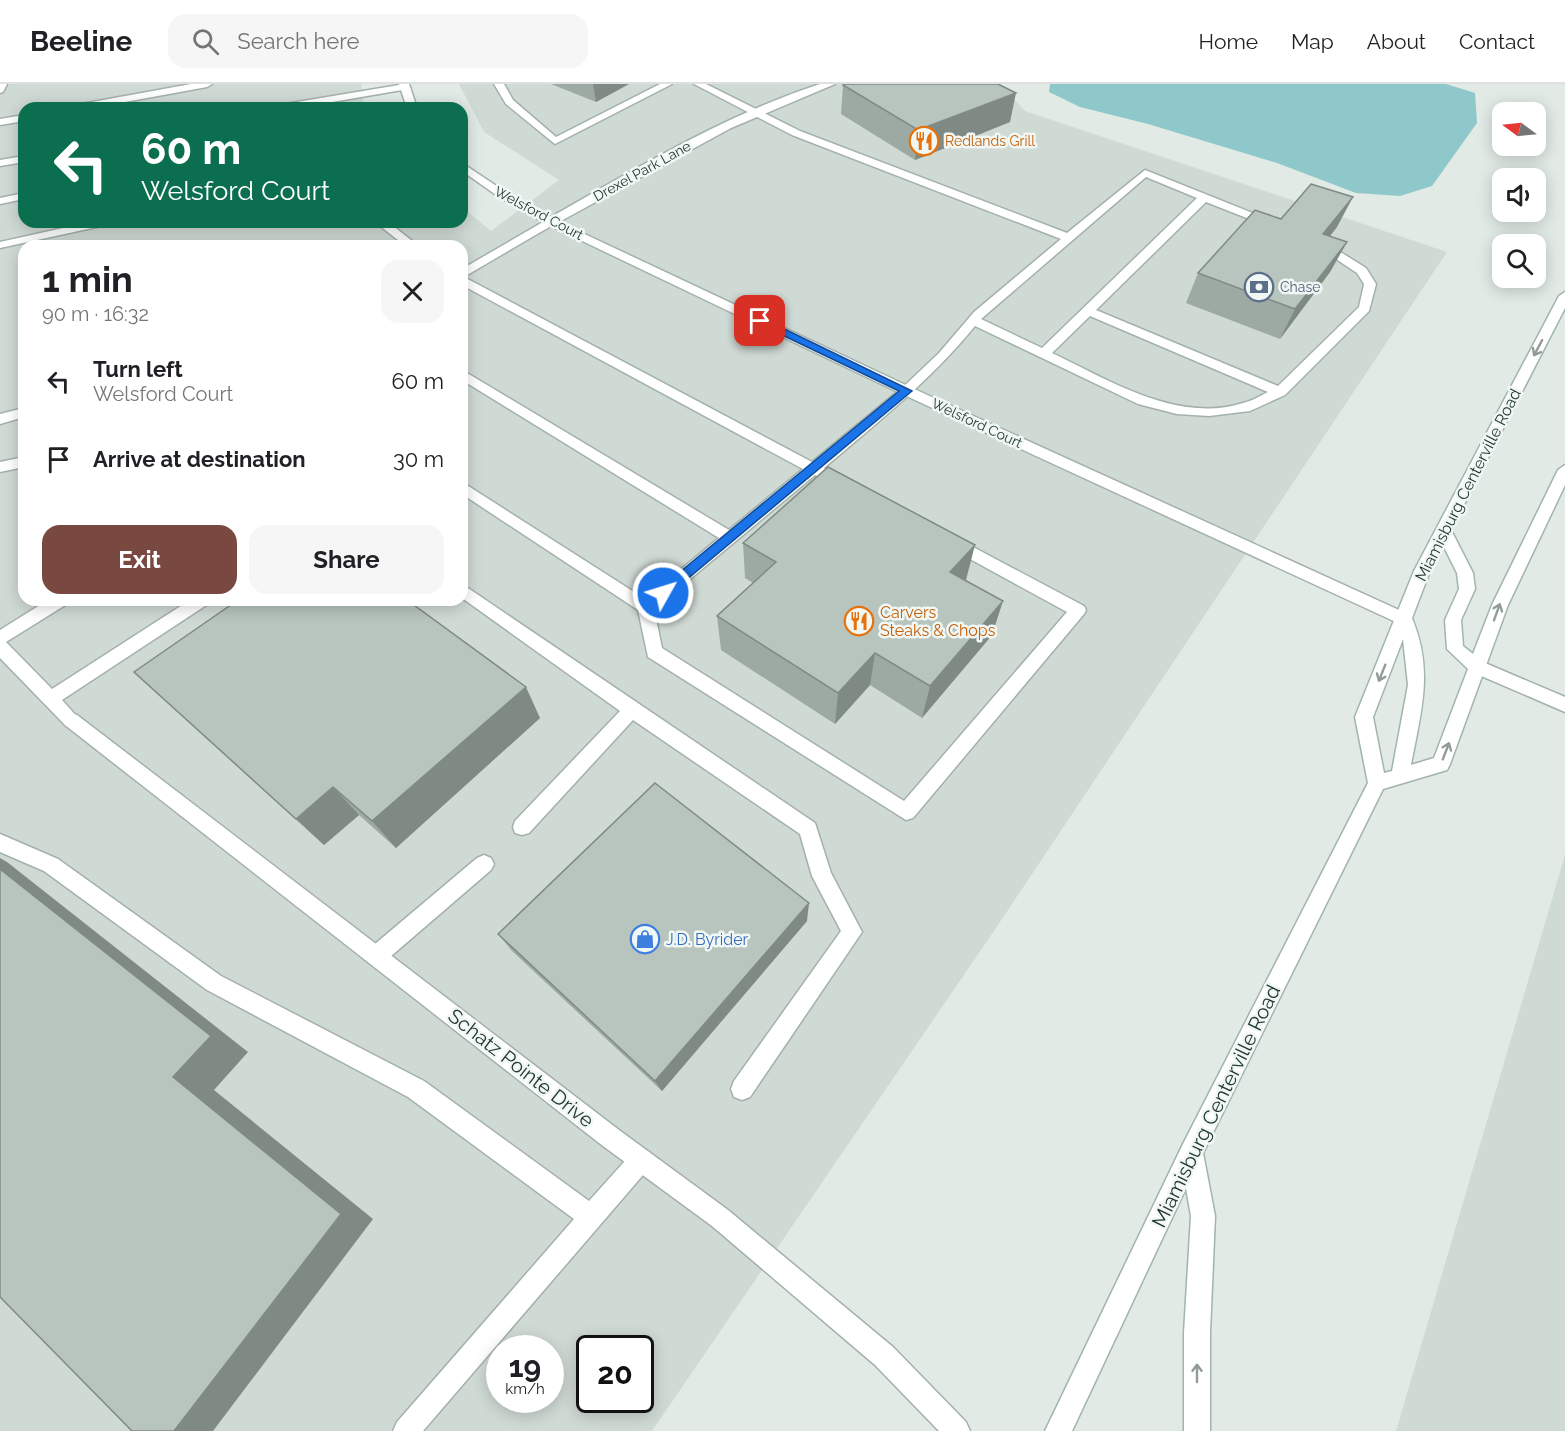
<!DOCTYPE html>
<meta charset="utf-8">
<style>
:root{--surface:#fff;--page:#f6f6f6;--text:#202124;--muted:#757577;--line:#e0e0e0;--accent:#784841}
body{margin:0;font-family:Raleway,sans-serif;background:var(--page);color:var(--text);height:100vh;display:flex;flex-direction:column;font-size:22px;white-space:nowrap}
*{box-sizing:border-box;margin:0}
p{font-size:20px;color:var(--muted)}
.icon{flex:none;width:33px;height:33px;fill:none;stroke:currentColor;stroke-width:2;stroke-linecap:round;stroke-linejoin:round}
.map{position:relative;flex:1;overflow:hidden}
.panel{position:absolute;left:18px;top:156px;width:450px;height:366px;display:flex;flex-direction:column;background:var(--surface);border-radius:18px;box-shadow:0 3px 15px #0003}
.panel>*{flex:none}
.banner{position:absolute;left:18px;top:18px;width:450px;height:126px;border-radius:18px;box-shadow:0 3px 15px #0003;background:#0b6e4f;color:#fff;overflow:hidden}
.needle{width:39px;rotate:285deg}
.controls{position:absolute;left:1492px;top:18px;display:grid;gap:12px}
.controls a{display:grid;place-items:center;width:54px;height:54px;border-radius:12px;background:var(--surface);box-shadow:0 3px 15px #0003;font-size:30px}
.speed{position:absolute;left:486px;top:1251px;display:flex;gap:12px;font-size:30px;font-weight:700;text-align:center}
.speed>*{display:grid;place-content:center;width:78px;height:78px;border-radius:50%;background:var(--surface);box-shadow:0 3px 15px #0003;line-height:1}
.speed small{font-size:15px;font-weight:400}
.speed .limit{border:3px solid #111;border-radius:9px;background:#fff;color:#111}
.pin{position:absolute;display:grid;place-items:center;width:51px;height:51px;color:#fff;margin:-26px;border-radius:12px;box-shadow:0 3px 9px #0006}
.me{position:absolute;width:66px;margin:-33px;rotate:51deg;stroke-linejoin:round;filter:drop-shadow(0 0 4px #0008)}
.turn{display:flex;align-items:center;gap:21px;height:126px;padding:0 24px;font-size:27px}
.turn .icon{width:78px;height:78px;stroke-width:2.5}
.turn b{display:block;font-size:42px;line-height:51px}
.round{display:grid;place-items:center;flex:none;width:63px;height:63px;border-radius:18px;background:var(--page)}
.headline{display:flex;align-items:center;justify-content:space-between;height:102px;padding:0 24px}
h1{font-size:36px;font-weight:700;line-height:45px}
.primary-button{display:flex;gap:12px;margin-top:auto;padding:12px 24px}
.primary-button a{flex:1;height:69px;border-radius:18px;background:var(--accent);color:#fff;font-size:24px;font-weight:700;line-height:69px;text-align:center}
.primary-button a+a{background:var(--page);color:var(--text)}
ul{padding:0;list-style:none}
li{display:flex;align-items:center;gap:18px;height:78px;padding:0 24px}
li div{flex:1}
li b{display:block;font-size:22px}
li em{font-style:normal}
header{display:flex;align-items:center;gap:36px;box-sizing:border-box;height:84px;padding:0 30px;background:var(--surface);border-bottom:2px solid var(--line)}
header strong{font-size:28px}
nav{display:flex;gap:33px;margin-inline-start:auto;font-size:21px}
.search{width:420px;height:54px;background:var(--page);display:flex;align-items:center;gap:15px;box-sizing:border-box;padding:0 21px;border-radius:18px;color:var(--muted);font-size:22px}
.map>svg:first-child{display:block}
</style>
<header>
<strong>Beeline</strong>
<div class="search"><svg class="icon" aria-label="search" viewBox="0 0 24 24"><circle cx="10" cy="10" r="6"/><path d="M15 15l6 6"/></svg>Search here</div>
<nav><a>Home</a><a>Map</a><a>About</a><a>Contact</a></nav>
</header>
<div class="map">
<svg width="1565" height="1347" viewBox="0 0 1565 1347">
<rect width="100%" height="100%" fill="#e1eae5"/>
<!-- built -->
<g fill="#d0dad4" fill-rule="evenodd">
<path d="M0,0H361L364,24H24V138H462V123L491,147L559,96L484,48L459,0H1000L1025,27L1447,168L994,847L652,1347H0ZM24,162H462V516H24ZM500,1264H550V1316H500ZM590,1264H640V1316H590Z"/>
<polygon points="1565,771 1565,1347 1396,1347"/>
</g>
<!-- water -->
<polygon fill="#8ec8ca" points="1050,0 1446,0 1475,9 1477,39 1432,102 1400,112 1356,109 1277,79 1148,40 1080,23 1049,8"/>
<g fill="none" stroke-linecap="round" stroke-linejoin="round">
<!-- lane casing -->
<g stroke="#a4b1ab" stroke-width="3">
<g id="lane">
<polygon points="0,0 7,0 3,8 0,9"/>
<polygon points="191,0 212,0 207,3 92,24 71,24 76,21"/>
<polygon points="405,0 410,3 408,5 297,24 274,24 279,21"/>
<polygon points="494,0 504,0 513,16 556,53 660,0 672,0 555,60 506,20"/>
<path d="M694,0H706L800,47L1067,149L1145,86L1275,138V142H1267L1206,118L1096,226L1278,302L1359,223L1364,200L1357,189L1318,163V159H1326L1366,184L1376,200L1369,227L1285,311L1250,327L1209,332L1177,330L1138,320L975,242C931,296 877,339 824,384L846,395L848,399L846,403H836L815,391L654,525L662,564L904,717L1067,528L948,463L945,459L948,455H958L1084,522L1086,526L1084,530L913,734L906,736L648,573L638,526L462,410V398L645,515L719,454L462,296V286L729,446L803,385L462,201V192L812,378L902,304L939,269L974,228L1061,155L792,51ZM1146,93L1197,114L1042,264L981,235ZM1090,232L1268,308C1260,312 1252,317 1243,319C1178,340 1109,296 1052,269Z"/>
<polygon points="24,31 24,37 0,41 0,35"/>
<polygon points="24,72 24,78 0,82 0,76"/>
<polygon points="24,109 24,115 0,120 0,114"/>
<polygon points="90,138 112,138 106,141 0,164 0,158"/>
<polygon points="375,138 388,138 416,160 402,162 403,160"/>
<polygon points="24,324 24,333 0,340 0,330"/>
<polygon points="24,373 24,383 0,388 0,378"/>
<polygon points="462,500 815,739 831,789 862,848 750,1013 742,1016 734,1013 731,1005 734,997 841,847 812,792 800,750 633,636 529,749 522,751 515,749 513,743 515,737 620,627 462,514"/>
<polygon points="48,516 69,516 67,520 6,558 52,605 190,516 210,516 208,520 62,616 80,636 77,641 71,643 65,641 0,574 0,546"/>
<polygon points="0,750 58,775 221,892 424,997 589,1117 633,1068 641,1064 649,1068 653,1076 649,1084 423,1347 393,1347 397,1338 574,1135 408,1013 207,906 44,787 0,768"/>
<polygon points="484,771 491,774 494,780 491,786 383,879 376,882 369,879 366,872 369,865 477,774"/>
</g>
</g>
<!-- street casing -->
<g stroke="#a4b1ab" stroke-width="3">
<g id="street">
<polygon points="399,0 409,0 417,24 407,24"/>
<path d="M820,0H835L731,44L559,138L912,304L1410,531L1412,535L1410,539L1404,541L1398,539L902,310L551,142L462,194V185L543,138L499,113L462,87V79L507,109L551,133C637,84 725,31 820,0Z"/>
<polygon points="1478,576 1565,613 1565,628 1472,588 1470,583 1472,578"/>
<polygon points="71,629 77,631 619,1046 728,1126 893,1263 966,1338 970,1347 939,1347 875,1281 712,1142 603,1062 65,641 62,636 65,631"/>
</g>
</g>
<!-- secondary casing -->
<g stroke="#a1b5ac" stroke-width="3">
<path id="secondary" d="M1565,208V224L1451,446L1473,489L1475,505L1461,536L1463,562L1473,570L1492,521L1558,386L1565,381V401L1508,521L1450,680L1447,686L1383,705L1203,1069L1215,1132L1210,1249V1347H1184V1249L1191,1132L1186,1104L1072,1347H1045L1183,1060L1368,699L1355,633L1414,487L1559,212ZM1443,461L1457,489L1459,505L1445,536L1447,565L1468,585L1434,674L1411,681C1421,627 1434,587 1412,534L1430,487ZM1403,555L1408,601L1392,687L1384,689L1373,633Z"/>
</g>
<!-- lane -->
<use href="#lane" fill="#fff" fill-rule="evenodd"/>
<!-- street -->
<use href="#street" fill="#fff" fill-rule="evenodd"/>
<!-- secondary -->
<use href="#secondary" fill="#fff" fill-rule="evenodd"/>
</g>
<!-- wall -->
<g fill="#9da9a3">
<polygon points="551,0 629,0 596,18"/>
<polygon points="843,1 1010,38 915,76 841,30"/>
<polygon points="1281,135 1337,143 1330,152 1347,158 1330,188 1280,255 1186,219 1198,189"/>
<polygon points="743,459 966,496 992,551 922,634 870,601 835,640 721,566 717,532 753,499 745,494"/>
<polygon points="134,588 540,634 396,764 359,731 324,761"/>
<polygon points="807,837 662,1007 512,867 498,850"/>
</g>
<!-- shaded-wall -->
<g fill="#808a85">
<polygon points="593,0 629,0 596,18"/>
<polygon points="1016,9 1010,38 915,76 918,46"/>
<polygon points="1353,113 1337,143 1308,180 1323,150"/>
<polygon points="1347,158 1330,188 1280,255 1295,225"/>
<polygon points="975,461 966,496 942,523 950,488"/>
<polygon points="1003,517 992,551 922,634 930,602"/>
<polygon points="875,569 870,601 835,640 838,609"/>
<polygon points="526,603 540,634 396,764 372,737"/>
<polygon points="333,703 359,731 324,761 296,735"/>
<polygon points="0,774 7,778 248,968 214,1006 373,1135 213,1347 174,1347 173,993 0,785"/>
<polygon points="809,819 807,837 662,1007 655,997"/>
</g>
<!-- building -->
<g fill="#b7c5be" stroke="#808a85" stroke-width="1.5">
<polygon points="845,0 998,0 1016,9 918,46 843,1"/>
<polygon points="1311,100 1353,113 1323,150 1347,158 1295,225 1198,189 1255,126 1281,135"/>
<polygon points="828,383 975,461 950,488 1003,517 930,602 875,569 838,609 717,532 776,478 743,459"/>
<polygon points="238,516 407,516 526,603 372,737 333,703 296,735 134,588"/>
<polygon points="655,699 809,819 655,997 498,850"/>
<polygon points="0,785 211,952 173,993 341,1130 174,1347 132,1347 0,1213"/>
</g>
<!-- one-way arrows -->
<defs><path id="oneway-shaft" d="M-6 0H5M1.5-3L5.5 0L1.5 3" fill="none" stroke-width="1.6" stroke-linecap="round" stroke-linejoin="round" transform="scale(1.5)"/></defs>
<g stroke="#919c98">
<use href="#oneway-shaft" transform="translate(1538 264) rotate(118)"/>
<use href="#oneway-shaft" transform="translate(1497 528) rotate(-70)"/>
<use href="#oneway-shaft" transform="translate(1382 589) rotate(112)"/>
<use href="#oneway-shaft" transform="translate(1446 667) rotate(-69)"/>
<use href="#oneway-shaft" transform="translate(1197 1289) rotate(-90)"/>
</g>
<!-- route -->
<polygon fill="#1a73e8" stroke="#114b97" stroke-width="1.5" points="757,235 764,235 912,307 667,512 658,512 658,506 899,307 757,239"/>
<!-- icons -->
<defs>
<g id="restaurant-ring" transform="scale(1.5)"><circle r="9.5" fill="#f1f7f4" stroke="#e8710a" stroke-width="1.5"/><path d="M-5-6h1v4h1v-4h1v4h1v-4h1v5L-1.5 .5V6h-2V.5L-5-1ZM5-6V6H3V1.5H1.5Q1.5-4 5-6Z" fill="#e8710a"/></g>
<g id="bank-ring" transform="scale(1.5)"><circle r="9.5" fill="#f1f7f4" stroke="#5c6f8a" stroke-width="1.5"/><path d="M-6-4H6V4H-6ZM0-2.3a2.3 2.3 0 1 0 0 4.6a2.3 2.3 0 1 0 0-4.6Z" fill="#5c6f8a"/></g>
<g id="shop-ring" transform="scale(1.5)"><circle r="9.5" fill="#f1f7f4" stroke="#3f7fe0" stroke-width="1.5"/><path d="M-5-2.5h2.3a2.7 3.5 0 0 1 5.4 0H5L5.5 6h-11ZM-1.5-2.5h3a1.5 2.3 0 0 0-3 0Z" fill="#3f7fe0"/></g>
</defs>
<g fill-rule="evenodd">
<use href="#restaurant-ring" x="924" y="57"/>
<use href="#bank-ring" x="1259" y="203"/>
<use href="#restaurant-ring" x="859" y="537"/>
<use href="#shop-ring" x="645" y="855"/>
</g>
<g text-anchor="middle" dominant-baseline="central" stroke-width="5" stroke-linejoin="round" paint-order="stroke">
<!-- far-food labels -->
<g font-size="14" fill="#c56008" stroke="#f1f7f4" text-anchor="start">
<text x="945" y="57">Redlands Grill</text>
</g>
<!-- far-street labels -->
<g font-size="14" fill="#233931" stroke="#f1f7f4">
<text transform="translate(642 87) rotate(-29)">Drexel Park Lane</text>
<text transform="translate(539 129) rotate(28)">Welsford Court</text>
<text transform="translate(977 339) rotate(25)">Welsford Court</text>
</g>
<!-- far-service labels -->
<g font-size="14" fill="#4e5e75" stroke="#f1f7f4" text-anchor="start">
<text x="1280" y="203">Chase</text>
</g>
<!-- street labels -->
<g font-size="16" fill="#233931" stroke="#f1f7f4">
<text transform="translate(1468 401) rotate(-63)">Miamisburg Centerville Road</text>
</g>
<!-- food labels -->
<g font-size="16" fill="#c56008" stroke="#f1f7f4" text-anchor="start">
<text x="880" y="528">Carvers<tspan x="880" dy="18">Steaks &amp; Chops</tspan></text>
</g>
<!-- shop labels -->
<g font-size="16" fill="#366cbe" stroke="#f1f7f4" text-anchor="start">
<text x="666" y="855">J.D. Byrider</text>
</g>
<!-- near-street labels -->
<g font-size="20" fill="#233931" stroke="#f1f7f4">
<text transform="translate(521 984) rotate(38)">Schatz Pointe Drive</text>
<text transform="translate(1216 1022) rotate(-64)">Miamisburg Centerville Road</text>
</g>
</g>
</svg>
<div class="controls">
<a><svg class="needle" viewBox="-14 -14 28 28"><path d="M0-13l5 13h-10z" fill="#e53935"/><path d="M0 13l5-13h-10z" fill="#757577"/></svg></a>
<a><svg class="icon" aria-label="sound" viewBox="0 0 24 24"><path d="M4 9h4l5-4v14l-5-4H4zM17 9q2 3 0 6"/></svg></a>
<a><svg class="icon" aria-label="search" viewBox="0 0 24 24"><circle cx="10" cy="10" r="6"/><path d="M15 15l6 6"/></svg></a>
</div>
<div class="speed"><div>19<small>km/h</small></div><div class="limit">20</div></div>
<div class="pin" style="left:760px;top:237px;background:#d93025"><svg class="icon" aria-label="arrive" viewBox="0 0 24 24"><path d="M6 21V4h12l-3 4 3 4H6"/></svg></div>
<svg class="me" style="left:663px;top:509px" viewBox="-20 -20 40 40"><circle r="17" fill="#1a73e8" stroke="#fff" stroke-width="3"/><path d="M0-11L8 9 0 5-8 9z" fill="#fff"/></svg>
<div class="banner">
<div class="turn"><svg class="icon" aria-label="left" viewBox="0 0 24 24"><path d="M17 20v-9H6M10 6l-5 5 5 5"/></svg><div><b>60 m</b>Welsford Court</div></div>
</div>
<section class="panel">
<div class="headline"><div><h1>1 min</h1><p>90 m · 16:32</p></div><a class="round"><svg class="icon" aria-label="close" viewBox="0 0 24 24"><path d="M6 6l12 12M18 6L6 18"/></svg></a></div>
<ul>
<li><svg class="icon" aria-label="left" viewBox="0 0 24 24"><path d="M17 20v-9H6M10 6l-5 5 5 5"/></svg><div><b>Turn left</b><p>Welsford Court</p></div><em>60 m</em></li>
<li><svg class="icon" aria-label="arrive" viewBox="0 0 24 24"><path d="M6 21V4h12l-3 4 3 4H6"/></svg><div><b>Arrive at destination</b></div><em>30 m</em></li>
</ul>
<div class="primary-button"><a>Exit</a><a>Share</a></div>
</section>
</div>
